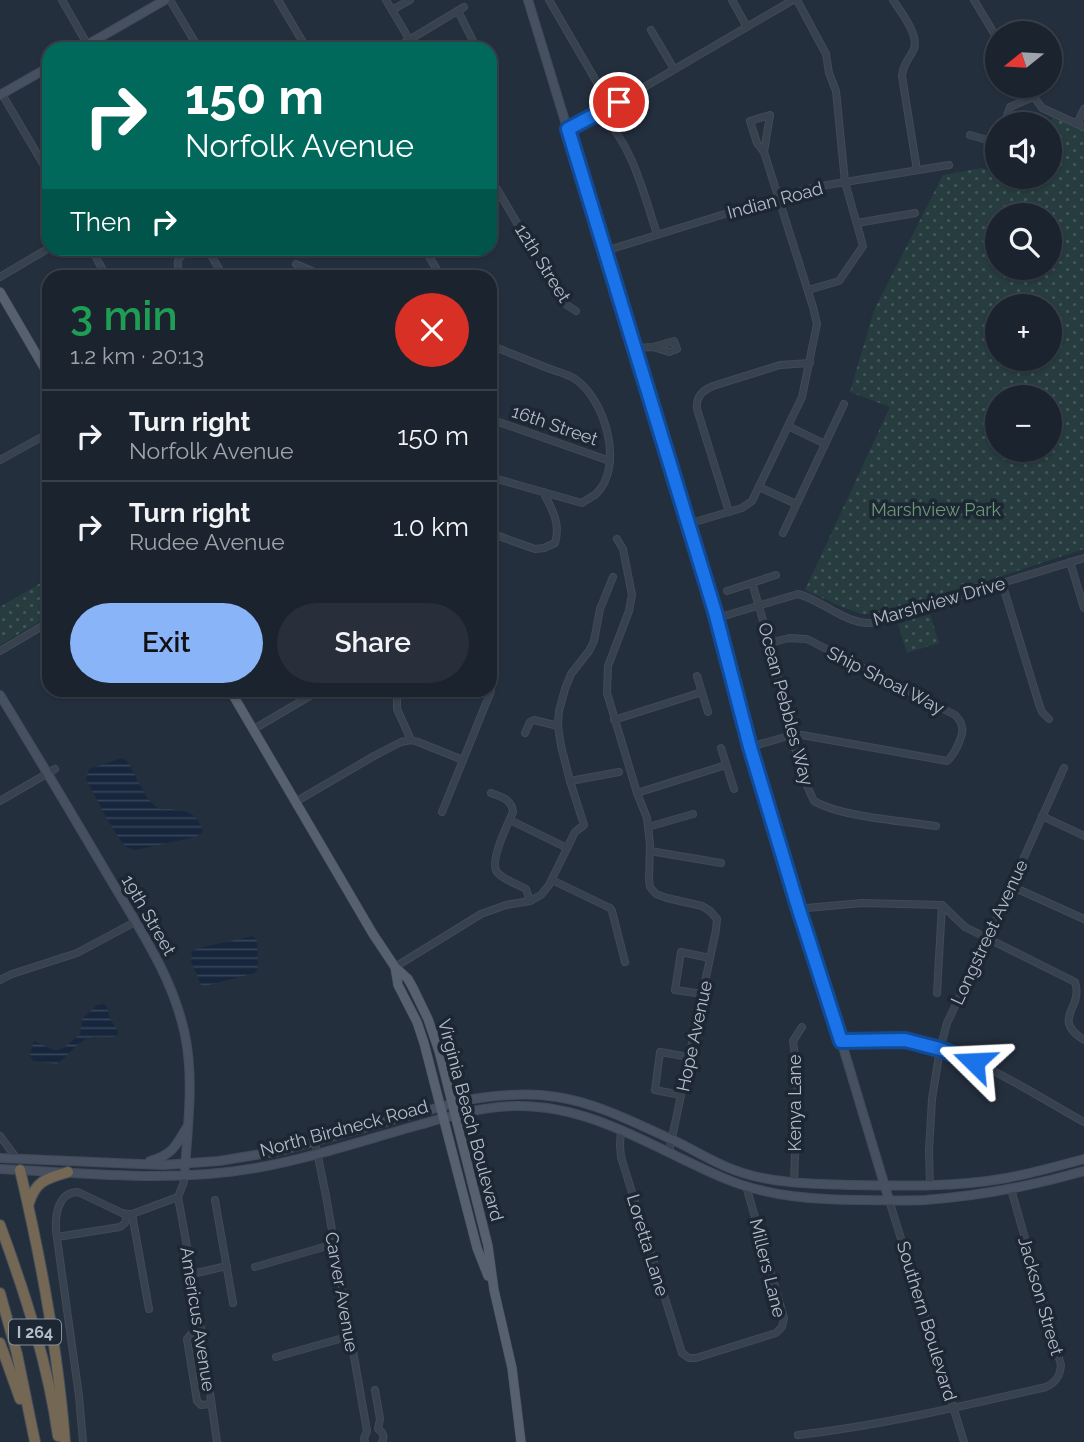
<!DOCTYPE html>
<meta charset="utf-8">
<style>
:root{--surface:#1b232e;--page:#282f3a;--text:#f1f3f6;--muted:#a0a4aa;--line:#39404a;--accent:#8ab4f8}
body{margin:0;font-family:Raleway,sans-serif;background:var(--page);color:var(--text);height:100vh;display:flex;flex-direction:column;font-size:26px;white-space:nowrap}
*{box-sizing:border-box;margin:0}
p{font-size:23px;color:var(--muted)}
.icon{flex:none;width:38px;height:38px;fill:none;stroke:currentColor;stroke-width:2;stroke-linecap:round;stroke-linejoin:round}
.map{position:relative;flex:1;overflow:hidden}
.drawer{position:absolute;left:42px;top:270px;width:455px;height:427px;display:flex;flex-direction:column;background:var(--surface);border-radius:21px;box-shadow:0 2px 5px #0004,0 0 0 2px var(--line)}
.drawer>*{flex:none}
.hud{position:absolute;left:42px;top:42px;width:455px;height:214px;border-radius:21px;box-shadow:0 2px 5px #0004,0 0 0 2px var(--line);background:#00695c;color:#fff;overflow:hidden}
.needle{width:46px;rotate:252deg}
.controls{position:absolute;left:985px;top:21px;display:grid;gap:14px}
.controls a{display:grid;place-items:center;width:77px;height:77px;border-radius:50%;background:var(--surface);box-shadow:0 2px 5px #0004,0 0 0 2px var(--line);font-size:35px}
.pin{position:absolute;display:grid;place-items:center;width:60px;height:60px;color:#fff;margin:-30px;border:4px solid #fff;border-radius:50%;box-shadow:0 2px 7px #0007}
.me{position:absolute;width:77px;margin:-38px;rotate:291deg;stroke-linejoin:round;filter:drop-shadow(0 0 5px #0008)}
.turn{display:flex;align-items:center;gap:24px;height:147px;padding:0 28px;font-size:32px}
.turn .icon{width:91px;height:91px;stroke-width:2.5}
.turn b{display:block;font-size:49px;line-height:60px}
.then{display:flex;align-items:center;height:66px;padding:0 28px;background:#0003;gap:14px;font-size:26px}
.round{display:grid;place-items:center;flex:none;width:74px;height:74px;border-radius:37px;background:var(--page)}
.head{display:flex;align-items:center;justify-content:space-between;height:119px;padding:0 28px}
h1{font-size:42px;font-weight:600;line-height:52px;color:#1e9e55}
.action{display:flex;gap:14px;margin-top:auto;padding:14px 28px}
.action a{flex:1;height:80px;border-radius:42px;background:var(--accent);color:#111;font-size:28px;font-weight:600;line-height:80px;text-align:center}
.action a+a{background:var(--page);color:var(--text)}
ul{padding:0;list-style:none}
li{display:flex;align-items:center;gap:21px;height:91px;padding:0 28px;border-top:2px solid var(--line)}
li div{flex:1}
li b{display:block;font-size:26px}
li em{font-style:normal}
.map>svg:first-child{display:block}
</style>
<div class="map">
<svg width="1084" height="1442" viewBox="0 0 1084 1442">
<defs>
<pattern id="grass-dots" width="8" height="8" patternUnits="userSpaceOnUse" patternTransform="scale(1.75)"><rect width="8" height="8" fill="#263c3f"/><path d="M2 2h.1M6 6h.1" fill="none" stroke="#435659" stroke-width="1.8" stroke-linecap="round"/></pattern>
<pattern id="water-rules" width="6" height="5" patternUnits="userSpaceOnUse" patternTransform="scale(1.75)"><rect width="6" height="5" fill="#17263c"/><path d="M0 2.5h6" fill="none" stroke="#364457"/></pattern>
</defs>
<rect width="100%" height="100%" fill="#242f3e"/>
<!-- grass -->
<g fill="url(#grass-dots)" fill-rule="evenodd">
<path d="M1052,117L1084,130V549L883,615L861,614L842,607L805,590L890,407L850,392L874,310L943,175L982,168L997,172L998,177H1022L1033,179L1035,177H1050V124ZM998,215H1050V268H998ZM998,306H1050V359H998ZM998,397H1050V450H998Z"/>
<polygon points="44,581 49,589 49,616 0,645 0,607"/>
<polygon points="930,614 939,643 907,653 898,624"/>
</g>
<!-- water -->
<g fill="url(#water-rules)">
<path d="M122,758L128,762C134,773 147,803 158,808C162,810 166,809 169,809C189,812 196,811 203,832L195,837L135,850L126,847L121,841L107,819L86,779L89,769Z"/>
<polygon points="253,936 256,939 257,942 258,969 255,973 205,986 201,985 191,961 192,951 199,948"/>
<path d="M102,1004L106,1005L110,1019L117,1029L118,1033L116,1036C108,1039 102,1036 94,1037C77,1039 69,1057 56,1064L33,1061L30,1055L34,1041L54,1050H59L65,1047L80,1034L82,1019L97,1005Z"/>
</g>
<g fill="none" stroke-linecap="round" stroke-linejoin="round">
<!-- street casing -->
<g stroke="#414a57" stroke-width="8">
<g id="street">
<polyline points="62,0 90,49"/>
<polyline points="170,0 199,49"/>
<polyline points="278,0 307,49"/>
<polyline points="386,0 415,49"/>
<polyline points="549,0 599,86"/>
<polyline points="732,0 747,27"/>
<polyline points="797,0 826,54 829,73 836,91 845,182 863,246 839,281 808,290"/>
<path d="M893,0C901,12 921,37 913,51C908,60 903,65 902,76L917,170"/>
<polyline points="974,0 998,40"/>
<polyline points="392,10 410,0"/>
<polyline points="458,11 477,49"/>
<polyline points="651,30 674,69"/>
<polyline points="394,49 464,7"/>
<polyline points="1026,86 1042,108 1084,127"/>
<polyline points="2,94 49,174"/>
<path d="M600,113C633,145 643,192 657,234"/>
<polyline points="1004,124 1010,107 1033,97"/>
<polyline points="1077,124 1084,109"/>
<polyline points="568,129 600,113 793,0"/>
<polyline points="970,135 998,143"/>
<polyline points="490,177 564,303 576,311"/>
<polyline points="857,223 915,213"/>
<polyline points="91,248 106,276"/>
<polyline points="207,248 223,276"/>
<polyline points="424,248 440,275"/>
<polyline points="605,251 780,197 815,187 949,165"/>
<polyline points="296,264 323,276"/>
<path d="M181,276C174,260 178,257 192,248"/>
<polyline points="0,277 49,248"/>
<path d="M490,345C510,353 530,361 550,369C558,372 568,374 575,379C605,399 625,466 596,494C592,497 586,500 582,503L490,477"/>
<polyline points="634,348 653,347 669,352 677,349 674,341 653,347"/>
<polyline points="490,419 610,461"/>
<polyline points="788,426 825,444"/>
<polyline points="0,460 49,433"/>
<polyline points="759,487 796,504"/>
<path d="M729,512L697,409C696,396 702,391 713,386L780,365L810,363"/>
<polyline points="688,524 742,508 752,501 802,397 817,324 813,307 764,152 770,115 750,121 757,143 764,152"/>
<path d="M490,533L535,549L544,548L555,543C561,523 552,509 543,492"/>
<polyline points="783,533 844,404"/>
<polyline points="617,539 623,549 632,595 629,611 608,666 607,693 637,793 647,818 650,844 649,879 650,887 656,894 667,898 702,906 710,911 717,919 716,930 669,1152"/>
<polyline points="1070,562 1084,608"/>
<path d="M752,583C763,619 773,655 782,692C790,726 798,770 814,801C841,817 903,821 936,826"/>
<polyline points="1002,583 1039,704 1042,712 1049,719"/>
<polyline points="727,591 776,575"/>
<path d="M717,618L798,594C822,600 845,624 871,623L1084,558"/>
<polyline points="0,651 49,622"/>
<polyline points="697,676 708,712"/>
<polyline points="397,695 397,709 411,740"/>
<polyline points="614,720 702,692"/>
<polyline points="254,729 320,690"/>
<polyline points="525,733 530,722 534,720 558,726"/>
<path d="M750,747L792,735H802L947,761C952,757 954,753 957,747C963,734 966,726 955,715L807,639L789,638L770,643"/>
<polyline points="721,748 734,789"/>
<polyline points="570,781 619,772"/>
<path d="M491,793C501,797 512,799 513,812C508,823 489,862 497,872C503,880 518,884 526,889L530,901"/>
<polyline points="637,793 726,765"/>
<polyline points="0,801 55,769"/>
<polyline points="297,801 374,756 401,742 411,740 418,742 463,760"/>
<polyline points="442,812 491,691 490,675"/>
<polyline points="1042,816 1084,836"/>
<polyline points="510,820 567,848"/>
<polyline points="648,827 693,814"/>
<polyline points="650,851 721,863"/>
<polyline points="552,880 610,908 612,911 625,962"/>
<polyline points="1011,886 1084,919"/>
<path d="M799,910L807,908L862,903L942,905L965,927L1075,982C1084,1009 1050,1018 1084,1040"/>
<polyline points="395,967 481,914 506,905 530,901 541,895 549,885 575,832 584,825 570,781 561,746 558,726 559,711 565,689 571,674 589,651 594,641 600,609 613,577"/>
<polyline points="0,980 12,974 77,953 135,922"/>
<polyline points="937,993 942,905"/>
<polyline points="703,994 675,990 681,952 710,958"/>
<path d="M841,1041C862,1041 885,1038 906,1041C967,1048 1031,1093 1084,1122"/>
<polyline points="681,1095 655,1090 660,1052 689,1057"/>
<polyline points="621,1130 620,1145 621,1157 682,1353"/>
<polyline points="0,1136 17,1159"/>
<polyline points="315,1142 326,1196 367,1431 364,1438 365,1442"/>
<polyline points="794,1182 798,1077 793,1041 802,1027"/>
<polyline points="930,1185 929,1151 932,1099 940,1049 947,1023 988,938 1064,768"/>
<polyline points="178,1197 197,1302 217,1442"/>
<polyline points="215,1200 233,1303"/>
<polyline points="889,1200 964,1442"/>
<polyline points="132,1214 149,1309"/>
<polyline points="57,1237 120,1227 125,1223 127,1214"/>
<polyline points="255,1267 334,1244"/>
<polyline points="192,1274 227,1266"/>
<polyline points="202,1332 191,1334 187,1339 197,1401 201,1405 211,1404"/>
<polyline points="682,1353 689,1358 696,1358 776,1333 782,1327 784,1318 746,1186"/>
<polyline points="276,1357 350,1336"/>
<path d="M375,1390L380,1419L378,1429C383,1432 385,1437 382,1442"/>
<path d="M798,1435C883,1425 963,1406 1046,1387C1056,1382 1060,1376 1061,1365L1011,1189"/>
<path d="M83,1442L79,1396L56,1231C55,1215 58,1192 78,1192L122,1213L127,1214H132L178,1197L184,1182V1176"/>
</g>
</g>
<!-- secondary casing -->
<g stroke="#414a57" stroke-width="10">
<g id="secondary">
<polyline points="528,0 715,612 750,747 799,910 843,1047 889,1200"/>
<polyline points="80,49 165,0"/>
<polyline points="0,95 49,67"/>
<path d="M0,695C37,755 73,816 109,877C139,928 173,977 185,1035C194,1079 188,1123 185,1168"/>
<path d="M0,1158L163,1165L219,1161L280,1151L462,1101C494,1095 525,1092 557,1097C597,1103 635,1123 671,1139C695,1150 718,1166 743,1173C778,1184 817,1184 853,1185C905,1186 956,1187 1007,1178C1033,1173 1058,1166 1084,1159"/>
<path d="M150,1161C172,1155 176,1146 187,1127"/>
<path d="M0,1169C85,1173 172,1183 256,1168C311,1158 365,1140 419,1125C451,1116 483,1106 517,1106C594,1105 658,1151 726,1179C769,1197 818,1200 863,1200C884,1200 904,1201 925,1200C979,1196 1032,1186 1084,1171"/>
</g>
</g>
<!-- primary casing -->
<g stroke="#414a57" stroke-width="10">
<g id="primary">
<polyline points="0,292 49,376"/>
<polyline points="230,690 373,934 395,967 408,979 413,988 428,1019 439,1051 488,1246 494,1290 512,1368 521,1442"/>
<polyline points="395,967 398,985 417,1022 424,1043 469,1217 477,1248 488,1276"/>
</g>
</g>
<!-- highway casing -->
<g stroke="#434c59" stroke-width="12">
<g id="highway">
<path d="M20,1170C41,1259 58,1351 65,1442"/>
<path d="M29,1203C36,1180 47,1179 68,1172"/>
<path d="M0,1225C25,1293 48,1364 58,1436"/>
<polyline points="0,1293 17,1354 35,1442"/>
<polyline points="0,1343 20,1399"/>
</g>
</g>
<!-- street -->
<use href="#street" stroke="#38414e" stroke-width="6"/>
<!-- secondary -->
<use href="#secondary" stroke="#465061" stroke-width="8"/>
<!-- primary -->
<use href="#primary" stroke="#56606e" stroke-width="9"/>
<!-- highway -->
<use href="#highway" stroke="#746855" stroke-width="10"/>
</g>
<g fill="none" stroke-linecap="round" stroke-linejoin="round">
<!-- route casing -->
<g stroke="#114b97" stroke-width="18">
<polyline id="route" points="619,102 568,129 715,612 750,747 799,910 841,1041 905,1040 940,1049 974,1062"/>
</g>
<!-- route -->
<use href="#route" stroke="#1a73e8" stroke-width="12"/>
</g>
<g text-anchor="middle" dominant-baseline="central" stroke-width="7" stroke-linejoin="round" paint-order="stroke">
<!-- shield labels -->
<rect fill="#1d2633" stroke="#878f9c" stroke-width="2" x="9" y="1319.5" width="52" height="25" rx="5"/>
<g font-size="16" font-weight="bold" fill="#b4bcc9">
<text x="35" y="1332">I 264</text>
</g>
<!-- street labels -->
<g font-size="18" fill="#b4bcc9" stroke="#1d2633">
<text transform="translate(775 200) rotate(-15)">Indian Road</text>
<text transform="translate(543 263) rotate(58)">12th Street</text>
<text transform="translate(555 425) rotate(19)">16th Street</text>
<text transform="translate(939 601) rotate(-16)">Marshview Drive</text>
<text transform="translate(886 680) rotate(27)">Ship Shoal Way</text>
<text transform="translate(786 704) rotate(75)">Ocean Pebbles Way</text>
<text transform="translate(149 915) rotate(60)">19th Street</text>
<text transform="translate(989 932) rotate(-65)">Longstreet Avenue</text>
<text transform="translate(694 1036) rotate(-78)">Hope Avenue</text>
<text transform="translate(794 1103) rotate(-90)">Kenya Lane</text>
<text transform="translate(471 1120) rotate(75)">Virginia Beach Boulevard</text>
<text transform="translate(344 1128) rotate(-15)">North Birdneck Road</text>
<text transform="translate(648 1245) rotate(73)">Loretta Lane</text>
<text transform="translate(768 1268) rotate(76)">Millers Lane</text>
<text transform="translate(342 1292) rotate(80)">Carver Avenue</text>
<text transform="translate(1041 1296) rotate(74)">Jackson Street</text>
<text transform="translate(198 1319) rotate(81)">Americus Avenue</text>
<text transform="translate(927 1321) rotate(73)">Southern Boulevard</text>
</g>
<!-- park labels -->
<g font-size="18" fill="#6b9a76" stroke="#1d2633">
<text x="936" y="509">Marshview Park</text>
</g>
</g>
</svg>
<div class="controls">
<a><svg class="needle" viewBox="-14 -14 28 28"><path d="M0-13l5 13h-10z" fill="#e53935"/><path d="M0 13l5-13h-10z" fill="#a0a4aa"/></svg></a>
<a><svg class="icon" aria-label="sound" viewBox="0 0 24 24"><path d="M4 9h4l5-4v14l-5-4H4zM17 9q2 3 0 6"/></svg></a>
<a><svg class="icon" aria-label="search" viewBox="0 0 24 24"><circle cx="10" cy="10" r="6"/><path d="M15 15l6 6"/></svg></a>
<a>+</a>
<a>−</a>
</div>
<div class="pin" style="left:619px;top:102px;background:#d93025"><svg class="icon" aria-label="arrive" viewBox="0 0 24 24"><path d="M6 21V4h12l-3 4 3 4H6"/></svg></div>
<svg class="me" style="left:974px;top:1062px" viewBox="-20 -20 40 40"><path d="M0-17L14 15 0 8-14 15z" fill="#1a73e8" stroke="#fff" stroke-width="4"/></svg>
<div class="hud">
<div class="turn"><svg class="icon" aria-label="right" viewBox="0 0 24 24"><path d="M7 20v-9h11M14 6l5 5-5 5"/></svg><div><b>150 m</b>Norfolk Avenue</div></div>
<div class="then">Then<svg class="icon" aria-label="right" viewBox="0 0 24 24"><path d="M7 20v-9h11M14 6l5 5-5 5"/></svg></div>
</div>
<section class="drawer">
<div class="head"><div><h1>3 min</h1><p>1.2 km · 20:13</p></div><a class="round" style="background:#d93025;color:#fff"><svg class="icon" aria-label="close" viewBox="0 0 24 24"><path d="M6 6l12 12M18 6L6 18"/></svg></a></div>
<ul>
<li><svg class="icon" aria-label="right" viewBox="0 0 24 24"><path d="M7 20v-9h11M14 6l5 5-5 5"/></svg><div><b>Turn right</b><p>Norfolk Avenue</p></div><em>150 m</em></li>
<li><svg class="icon" aria-label="right" viewBox="0 0 24 24"><path d="M7 20v-9h11M14 6l5 5-5 5"/></svg><div><b>Turn right</b><p>Rudee Avenue</p></div><em>1.0 km</em></li>
</ul>
<div class="action"><a>Exit</a><a>Share</a></div>
</section>
</div>
